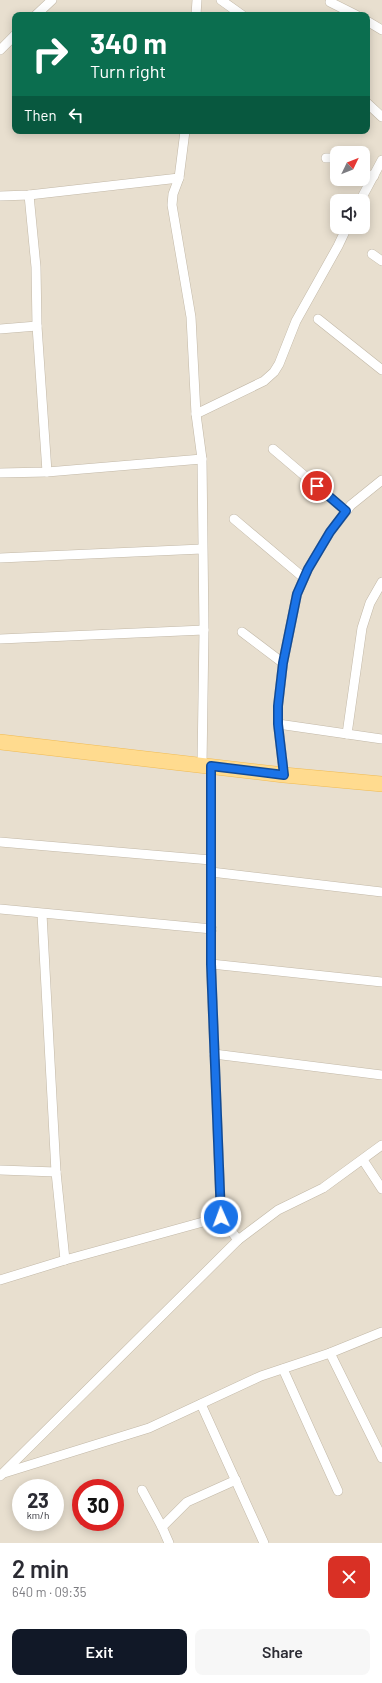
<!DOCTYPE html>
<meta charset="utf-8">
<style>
:root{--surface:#fff;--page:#f7f7f7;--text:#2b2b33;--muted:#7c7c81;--accent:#111827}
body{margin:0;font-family:Barlow,sans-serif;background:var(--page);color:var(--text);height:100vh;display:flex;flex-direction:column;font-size:15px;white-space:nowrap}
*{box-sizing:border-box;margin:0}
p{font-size:13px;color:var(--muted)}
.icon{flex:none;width:22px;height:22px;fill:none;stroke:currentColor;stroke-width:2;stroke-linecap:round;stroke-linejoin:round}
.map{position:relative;height:1543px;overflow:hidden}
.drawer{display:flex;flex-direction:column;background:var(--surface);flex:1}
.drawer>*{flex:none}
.guide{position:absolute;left:12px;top:12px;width:358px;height:122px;border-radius:8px;box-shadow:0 2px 10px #0003;background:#0b6e4f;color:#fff;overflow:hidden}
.needle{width:26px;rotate:47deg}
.tools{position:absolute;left:330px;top:146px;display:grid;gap:8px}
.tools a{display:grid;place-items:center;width:40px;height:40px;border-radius:8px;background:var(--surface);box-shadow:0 2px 10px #0003;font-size:20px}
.speed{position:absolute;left:12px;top:1479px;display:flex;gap:8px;font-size:20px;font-weight:700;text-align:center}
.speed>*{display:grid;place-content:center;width:52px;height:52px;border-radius:50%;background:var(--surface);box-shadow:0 2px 10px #0003;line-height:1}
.speed small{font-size:10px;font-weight:400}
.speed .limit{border:6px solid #d22;background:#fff;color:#111}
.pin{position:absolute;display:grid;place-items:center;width:34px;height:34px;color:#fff;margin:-17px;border:2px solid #fff;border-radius:50%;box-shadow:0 1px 4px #0007}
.me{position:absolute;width:44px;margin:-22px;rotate:358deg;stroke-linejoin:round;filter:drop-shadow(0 0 3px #0008)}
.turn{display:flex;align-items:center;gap:14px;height:84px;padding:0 12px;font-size:18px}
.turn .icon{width:52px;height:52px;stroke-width:2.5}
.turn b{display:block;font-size:28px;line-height:34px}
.then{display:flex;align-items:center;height:38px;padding:0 12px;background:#0003;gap:8px;font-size:15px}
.round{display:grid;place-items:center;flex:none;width:42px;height:42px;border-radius:8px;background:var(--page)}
.summary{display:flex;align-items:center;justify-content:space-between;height:68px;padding:0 12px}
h1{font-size:24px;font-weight:600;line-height:30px}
.button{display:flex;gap:8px;margin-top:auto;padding:8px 12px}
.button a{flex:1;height:46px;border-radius:8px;background:var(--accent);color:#fff;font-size:16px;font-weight:600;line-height:46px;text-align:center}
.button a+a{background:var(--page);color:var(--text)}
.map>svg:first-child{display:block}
</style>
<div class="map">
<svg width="382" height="1543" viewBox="0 0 382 1543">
<rect width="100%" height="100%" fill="#f3ede2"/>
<!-- residential -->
<path fill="#e8dfcf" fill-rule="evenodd" d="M0,0H382V1543H0ZM15,15H367V131H15ZM337,153H363V179H337ZM337,201H363V227H337ZM21,1488H55V1522H21ZM81,1488H115V1522H81Z"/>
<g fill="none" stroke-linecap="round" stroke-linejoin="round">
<!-- minor casing -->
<g stroke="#c2b8a7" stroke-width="10">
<g id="minor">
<polyline points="221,0 242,15"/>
<polyline points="330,2 356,15"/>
<polyline points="36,15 52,0"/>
<polyline points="196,15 197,0"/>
<polyline points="367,21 382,30"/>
<polyline points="0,50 15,35"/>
<polyline points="367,103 382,117"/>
<polyline points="185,131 179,178 173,194 172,205 191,317 196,414 202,459 204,630 202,765"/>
<polyline points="326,158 337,158"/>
<polyline points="363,172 366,174 374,176"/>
<polyline points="29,195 36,267 37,326 47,472"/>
<polyline points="0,196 29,195 179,178"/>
<polyline points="360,201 382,160"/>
<polyline points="372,254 382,261"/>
<polyline points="318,319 382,370"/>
<polyline points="0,329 37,326"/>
<polyline points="196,414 264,381 274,372 279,364 296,321 338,246 347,227"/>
<polyline points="273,449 346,511"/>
<polyline points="0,473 47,472 202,459"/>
<polyline points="234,519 304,578"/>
<polyline points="0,558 202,549"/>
<polyline points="242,632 283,663"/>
<polyline points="0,639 204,630"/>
<polyline points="278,724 382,739"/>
<polyline points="347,734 362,628 370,603 382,582"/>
<polyline points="284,775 278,724 278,706 283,663 297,594 308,569 330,532 351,505 382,480"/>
<polyline points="0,842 211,860"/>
<polyline points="211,872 382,892"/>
<polyline points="0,909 212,929"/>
<polyline points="42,914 56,1172 65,1260"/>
<polyline points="211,964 382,982"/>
<polyline points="214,1054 382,1075"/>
<polyline points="363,1160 382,1189"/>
<polyline points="0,1170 56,1172"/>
<polyline points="238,1240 278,1210 323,1188 382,1145"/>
<polyline points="0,1280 65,1260 221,1217"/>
<polyline points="330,1353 382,1458"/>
<polyline points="283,1369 338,1491"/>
<polyline points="201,1404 264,1543"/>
<polyline points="4,1473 149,1428 261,1376 330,1353 382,1332"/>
<polyline points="0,1476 238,1240 221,1217 211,964 211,766"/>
<polyline points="142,1490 162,1527 169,1543"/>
<polyline points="162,1527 187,1502 236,1480"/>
</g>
</g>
<!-- primary casing -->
<g stroke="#f0bb53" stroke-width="16">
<polyline id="primary" points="0,742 284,775 382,784"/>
</g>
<!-- minor -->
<use href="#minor" stroke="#fff" stroke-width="9"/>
<!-- primary -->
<use href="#primary" stroke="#ffdb8f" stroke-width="15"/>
</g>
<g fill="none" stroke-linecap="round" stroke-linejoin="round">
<!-- route casing -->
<g stroke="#114b97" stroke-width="10">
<polyline id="route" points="221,1217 211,964 211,766 284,775 278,724 278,706 283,663 297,594 308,569 330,532 346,511 317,486"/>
</g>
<!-- route -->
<use href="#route" stroke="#1a73e8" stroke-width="7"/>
</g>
</svg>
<div class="tools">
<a><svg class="needle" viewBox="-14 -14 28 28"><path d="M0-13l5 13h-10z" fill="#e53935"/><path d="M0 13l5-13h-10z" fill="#7c7c81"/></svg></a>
<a><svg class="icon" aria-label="sound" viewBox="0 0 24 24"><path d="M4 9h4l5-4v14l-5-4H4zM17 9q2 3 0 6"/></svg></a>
</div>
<div class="speed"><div>23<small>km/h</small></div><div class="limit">30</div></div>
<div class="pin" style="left:317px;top:486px;background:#d93025"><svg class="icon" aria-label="arrive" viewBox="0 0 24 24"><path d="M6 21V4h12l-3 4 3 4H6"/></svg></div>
<svg class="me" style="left:221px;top:1217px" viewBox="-20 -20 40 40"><circle r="17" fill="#1a73e8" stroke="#fff" stroke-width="3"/><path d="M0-11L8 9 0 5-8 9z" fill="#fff"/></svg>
<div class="guide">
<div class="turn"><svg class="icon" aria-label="right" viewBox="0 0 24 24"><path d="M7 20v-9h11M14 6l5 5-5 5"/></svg><div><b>340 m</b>Turn right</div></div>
<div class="then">Then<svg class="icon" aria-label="left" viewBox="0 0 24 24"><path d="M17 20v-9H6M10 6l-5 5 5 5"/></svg></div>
</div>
</div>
<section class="drawer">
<div class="summary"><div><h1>2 min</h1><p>640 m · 09:35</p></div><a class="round" style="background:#d93025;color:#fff"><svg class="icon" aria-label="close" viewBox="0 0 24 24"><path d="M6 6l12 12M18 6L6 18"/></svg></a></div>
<div class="button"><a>Exit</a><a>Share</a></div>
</section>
